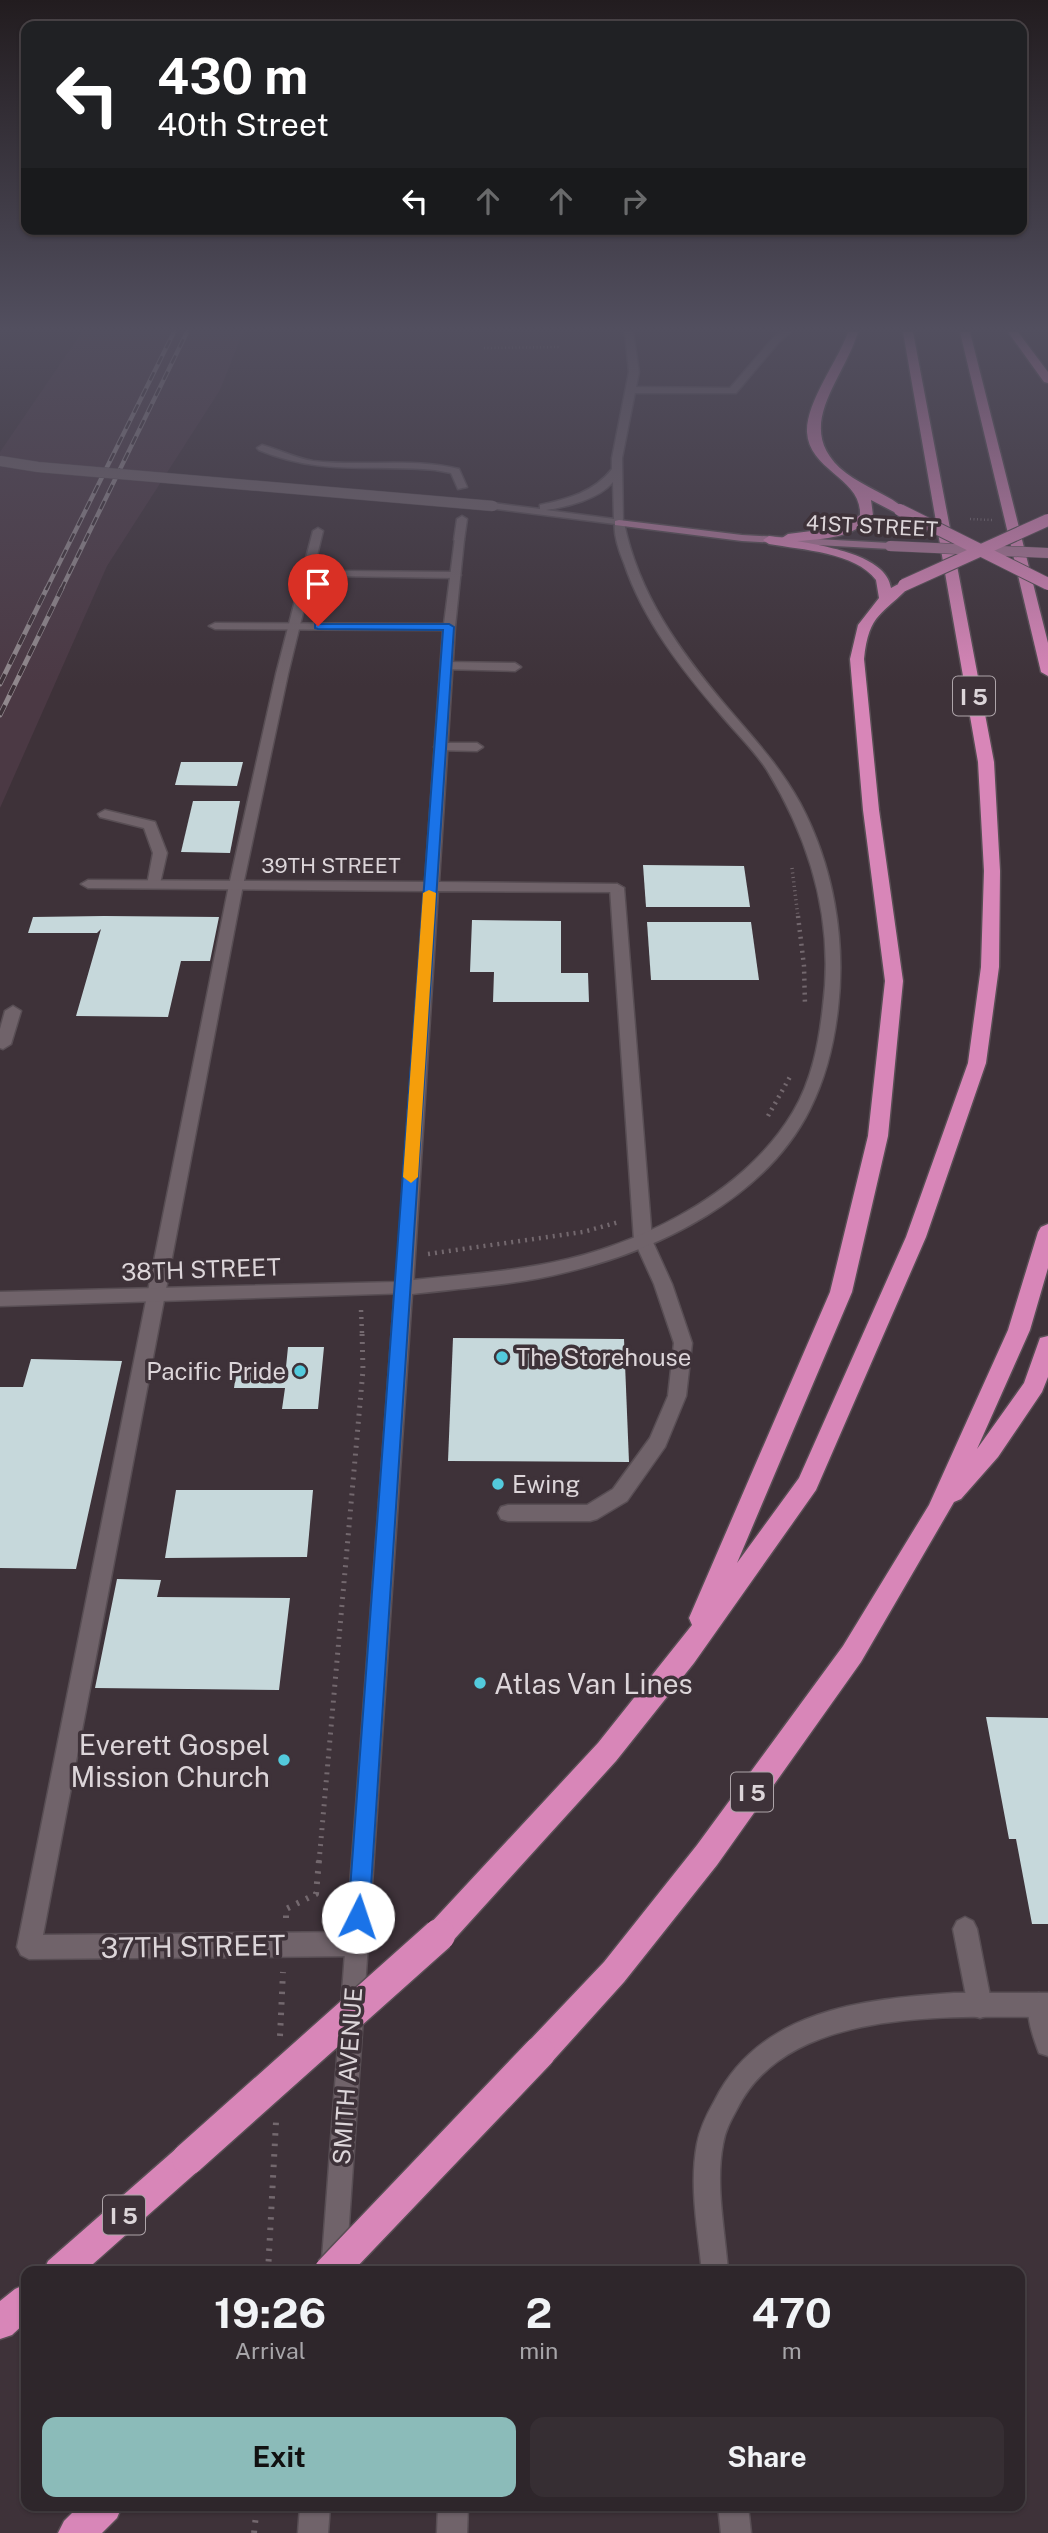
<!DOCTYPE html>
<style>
:root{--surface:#2e262b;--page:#362e33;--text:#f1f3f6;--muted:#a7a5a9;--line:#494347;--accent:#8bbbb9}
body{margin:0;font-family:"Public Sans",sans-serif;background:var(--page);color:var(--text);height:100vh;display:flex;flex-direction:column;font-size:26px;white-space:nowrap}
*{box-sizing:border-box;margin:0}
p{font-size:23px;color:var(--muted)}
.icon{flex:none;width:38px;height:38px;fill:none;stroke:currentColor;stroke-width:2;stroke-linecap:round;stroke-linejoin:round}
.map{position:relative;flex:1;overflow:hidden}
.sheet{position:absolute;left:21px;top:2266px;width:1004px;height:245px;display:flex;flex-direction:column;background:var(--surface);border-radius:14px;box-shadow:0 2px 5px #0004,0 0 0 2px var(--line)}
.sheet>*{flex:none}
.guide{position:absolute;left:21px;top:21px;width:1006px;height:214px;border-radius:14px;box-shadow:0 2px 5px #0004,0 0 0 2px var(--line);background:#202124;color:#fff;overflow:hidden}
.pin{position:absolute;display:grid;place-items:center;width:60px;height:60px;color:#fff;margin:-72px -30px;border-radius:50% 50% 50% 0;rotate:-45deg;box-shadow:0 0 7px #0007}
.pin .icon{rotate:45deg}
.me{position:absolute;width:77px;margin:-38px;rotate:4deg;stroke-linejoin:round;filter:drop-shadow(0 0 5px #0008)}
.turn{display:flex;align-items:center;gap:24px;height:147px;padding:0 21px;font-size:32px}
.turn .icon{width:91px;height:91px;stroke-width:2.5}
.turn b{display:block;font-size:49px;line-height:60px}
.lanes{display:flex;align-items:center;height:66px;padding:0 21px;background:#0003;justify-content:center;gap:35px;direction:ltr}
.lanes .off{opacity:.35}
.eta{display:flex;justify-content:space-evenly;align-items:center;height:119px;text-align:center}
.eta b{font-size:42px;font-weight:700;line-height:49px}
.action{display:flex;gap:14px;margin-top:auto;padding:14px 21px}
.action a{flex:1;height:80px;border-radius:14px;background:var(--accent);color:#111;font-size:28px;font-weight:700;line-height:80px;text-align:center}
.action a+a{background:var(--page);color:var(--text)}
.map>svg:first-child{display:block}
</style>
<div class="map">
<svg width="1048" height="2533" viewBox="0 0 1048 2533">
<rect width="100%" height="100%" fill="#3e3239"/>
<!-- built -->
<polygon fill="#4b3944" points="82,332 243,332 220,390 107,566 0,808 0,452"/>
<!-- building -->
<g fill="#c6d8db">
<polygon points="181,762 243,762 237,786 175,785"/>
<polygon points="193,801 240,801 230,853 181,852"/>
<polygon points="643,865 744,866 750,907 646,907"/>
<polygon points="33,917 104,916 219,917 210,961 181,961 168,1017 76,1016 101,929 97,933 28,933"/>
<polygon points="472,920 561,921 561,973 588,973 589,1002 493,1002 494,972 470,972"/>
<polygon points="647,922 751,922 759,980 651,980"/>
<polygon points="453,1338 624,1339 629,1462 448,1461"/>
<polygon points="288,1347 324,1347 318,1409 282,1409 285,1388 234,1388 237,1367 286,1367"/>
<polygon points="31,1359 122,1361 76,1569 0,1568 0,1387 23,1387"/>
<polygon points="176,1490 313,1490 307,1557 165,1558"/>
<polygon points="117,1579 161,1580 157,1597 290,1598 279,1690 95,1688"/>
<polygon points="986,1717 1048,1718 1048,1924 1032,1924 1016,1839 1009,1839"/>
</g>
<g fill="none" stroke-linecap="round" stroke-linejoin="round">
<!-- service casing -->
<g stroke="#584e54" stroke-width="3">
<g id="service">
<path d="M262,445C280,450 295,458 313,461C362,467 410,457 459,469L467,487L458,489L451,473L435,470C371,464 321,476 259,450L257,448Z"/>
<polygon points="462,516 467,519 464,540 459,543 454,540 457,519"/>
<polygon points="318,528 323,531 288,674 242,890 43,1935 356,1932 364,1936 368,1944 364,1952 356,1956 29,1959 21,1955 17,1947 228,890 276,674 313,531"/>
<polygon points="341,571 455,572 461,575 455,578 337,576 337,572"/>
<polygon points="446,662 515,663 521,667 515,671 442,669 442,663"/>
<polygon points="440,743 477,743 483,747 477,751 436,750 434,747"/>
<polygon points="105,810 155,822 167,853 159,888 149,888 147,885 153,853 144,828 100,817 98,814"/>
<polygon points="617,884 624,888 652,1240 672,1284 692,1343 686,1396 665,1447 627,1501 597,1519 590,1521 508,1521 501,1519 498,1513 501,1507 508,1505 587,1505 613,1489 650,1438 668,1396 674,1343 654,1284 634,1240 610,888"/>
<polygon points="13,1006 21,1011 11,1044 3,1049 0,1048 0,1029 5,1011"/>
<polygon points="965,1917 973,1921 977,1929 992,2006 989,2015 980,2018 971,2015 968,2006 953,1929 957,1921"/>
<path d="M1039,1993L1048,1997V2056L1039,2053C1033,2037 1024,2012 1030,1996Z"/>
<polygon points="438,2506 468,2506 467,2533 437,2533"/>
</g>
</g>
<!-- minor casing -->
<g stroke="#584e54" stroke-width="3">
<g id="minor">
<polygon points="782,332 791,332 779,342 736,393 631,393 626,390 631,387 730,388 773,338"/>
<polygon points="455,538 464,540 455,627 439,882 617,884 624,888 617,892 438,891 413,1288 410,1293 0,1306 0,1292 396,1282 424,891 88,888 81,884 88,880 425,882 443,630 215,629 209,626 215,623 444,624"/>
</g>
</g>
<!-- tertiary casing -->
<g stroke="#584e54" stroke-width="3">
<g id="tertiary">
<path d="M615,521L624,523C639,595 679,650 726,706C754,739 779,765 800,803C833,865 846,938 838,1008C834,1044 826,1077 810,1109C766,1198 659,1250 567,1272C517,1285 464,1288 412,1294L346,2268L345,2272H321L395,1288L398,1283L404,1281C458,1275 514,1272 568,1259C653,1238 747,1189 793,1112C812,1080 819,1043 823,1006C834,922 811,842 767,770C754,750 737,734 721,715C682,670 643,620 624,563C619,551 613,533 615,521Z"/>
<path d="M954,1993H1048V2017C951,2017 788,2006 737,2109C731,2120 725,2131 723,2144C715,2185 725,2230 728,2272H702C698,2230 689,2186 697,2144C700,2128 707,2114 715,2100C760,2010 863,1999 954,1993Z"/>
<polygon points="300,2506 330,2506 328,2533 298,2533"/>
<polygon points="718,2506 748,2506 751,2533 721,2533"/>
</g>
</g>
<!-- secondary casing -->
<g stroke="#584e54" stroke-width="3">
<path id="secondary" d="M625,332H633L639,372L622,458L623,525L489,508L488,506L493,503L540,509V505C568,499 594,492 612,469V458L629,372ZM613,482L614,519L546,510C567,507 599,499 613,482Z"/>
</g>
<!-- primary casing -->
<g stroke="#584e54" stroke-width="3">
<polygon id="primary" points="619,520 742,535 890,543 895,546 890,549 742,541 615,525 615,521"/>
</g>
<!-- motorway casing -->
<g stroke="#584e54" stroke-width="3">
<g id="motorway">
<path d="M848,332H858C843,382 790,429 846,473C864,487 890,495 906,510L900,514L896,513L871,500L873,515C855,538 824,539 797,541C823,546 887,555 891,588L904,581L911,585C883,615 869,612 864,659L879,810L903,981L888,1136L852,1292L737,1563L799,1478L906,1237L968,1063L981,967L984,871L978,762L903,332H913L994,762L1000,871L999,967L986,1063L926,1237L816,1490L694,1663L616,1761L449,1945L439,1949L429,1945L425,1935L429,1925L598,1743L692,1625L689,1618L830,1292L868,1136L885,981L863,810L850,659L858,625L879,598L876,580C855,552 802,550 769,544L763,540L769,536L782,538L788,534L843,527L860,515C862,478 809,471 807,432C806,402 838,361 848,332Z"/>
<polygon points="960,332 970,332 1048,643 1048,676 1041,672"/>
<polygon points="1008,332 1018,332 1048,372 1048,383 1044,382"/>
<polygon points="1048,1224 1048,1268 1030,1330 977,1449 1024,1383 1040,1338 1048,1336 1048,1377 1042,1392 998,1457 961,1499 954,1502 861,1662 717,1865 624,1982 550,2064 539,2068 528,2064 524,2053 528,2042 604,1962 697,1845 843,1646 929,1505 1008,1330 1038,1232 1041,1227"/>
<polygon points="188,2144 199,2148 203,2159 199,2170 84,2272 43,2272 48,2261 177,2148"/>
<polygon points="26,2284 26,2322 12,2335 0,2339 0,2301 15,2289"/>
<polygon points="79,2506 122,2506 117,2518 102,2533 58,2533 64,2521"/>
</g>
</g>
<!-- path-far4 -->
<polyline stroke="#73686e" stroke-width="2.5" stroke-dasharray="1 2.5" stroke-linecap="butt" points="484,348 559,347"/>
<!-- path-far3 -->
<polyline stroke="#73686e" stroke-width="3.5" stroke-dasharray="1 3.5" stroke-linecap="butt" points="792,868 798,917"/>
<!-- path-far2 -->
<g stroke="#73686e" stroke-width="4.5" stroke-dasharray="2 5" stroke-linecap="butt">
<polyline points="798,916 804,966 805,1005"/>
<polyline points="768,1116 791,1075"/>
<polyline points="428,1254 583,1232 619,1222"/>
<polyline points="361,1310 362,1333"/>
</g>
<!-- path-far1 -->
<polyline stroke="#73686e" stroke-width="5" stroke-dasharray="2 6" stroke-linecap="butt" points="319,1862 363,1370 362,1332"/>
<!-- path -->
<g stroke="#73686e" stroke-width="6" stroke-dasharray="2.5 8" stroke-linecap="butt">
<polyline points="286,1918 286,1909 316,1894 319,1860"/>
<polyline points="280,2036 283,1972"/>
<polyline points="268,2272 276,2122"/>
<polyline points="254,2533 257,2506"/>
</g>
<!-- service -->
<use href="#service" fill="#70636a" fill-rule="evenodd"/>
<!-- minor -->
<use href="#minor" fill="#70636a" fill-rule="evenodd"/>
<!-- tertiary -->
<use href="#tertiary" fill="#70636a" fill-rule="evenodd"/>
<!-- secondary -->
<use href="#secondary" fill="#70636a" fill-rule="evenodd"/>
<!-- primary -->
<use href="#primary" fill="#ae7899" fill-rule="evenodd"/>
<!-- motorway -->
<use href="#motorway" fill="#d886b8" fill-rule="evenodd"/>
<!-- rail-far1 casing -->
<g stroke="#91888d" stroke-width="4.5">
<g id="rail-far1">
<polyline points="46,590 174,332"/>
<polyline points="61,590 187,332"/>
</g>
</g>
<!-- rail casing -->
<g stroke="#91888d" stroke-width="5">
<g id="rail">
<polyline points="0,684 47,588"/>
<polyline points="0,715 62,588"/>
</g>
</g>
<!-- rail-far1 -->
<use href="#rail-far1" stroke="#3e3239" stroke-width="2.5" stroke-dasharray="9" stroke-linecap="butt"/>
<!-- rail -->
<use href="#rail" stroke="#3e3239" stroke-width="3.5" stroke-dasharray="11" stroke-linecap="butt"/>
<!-- secondary-bridge casing -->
<g stroke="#584e54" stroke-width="11" stroke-linecap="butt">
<polyline id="secondary-bridge" points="0,461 38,467 493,506"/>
</g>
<!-- primary-bridge casing -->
<g stroke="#584e54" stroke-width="11" stroke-linecap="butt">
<polyline id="primary-bridge" points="890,546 1048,553"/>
</g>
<!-- motorway-bridge-far1 casing -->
<g stroke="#584e54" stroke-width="14" stroke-linecap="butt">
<g id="motorway-bridge-far1">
<polyline points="900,510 1048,584"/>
<polyline points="904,585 1048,520"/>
</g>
</g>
<!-- motorway-bridge casing -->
<g stroke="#584e54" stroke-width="35" stroke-linecap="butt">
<g id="motorway-bridge">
<polyline points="188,2159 439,1935"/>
<polyline points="330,2272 539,2053"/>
</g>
</g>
<!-- path-bridge -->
<polyline stroke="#73686e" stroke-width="2.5" stroke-dasharray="1 2.5" stroke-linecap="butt" points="970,519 992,520"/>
<!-- secondary-bridge -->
<use href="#secondary-bridge" stroke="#70636a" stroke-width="10"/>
<!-- primary-bridge -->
<use href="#primary-bridge" stroke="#ae7899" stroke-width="10"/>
<!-- motorway-bridge-far1 -->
<use href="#motorway-bridge-far1" stroke="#d886b8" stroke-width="12"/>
<!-- motorway-bridge -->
<use href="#motorway-bridge" stroke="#d886b8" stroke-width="32"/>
</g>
<!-- sky -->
<linearGradient id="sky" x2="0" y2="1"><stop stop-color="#221c1f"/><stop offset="0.48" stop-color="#524f5f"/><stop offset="1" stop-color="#524f5f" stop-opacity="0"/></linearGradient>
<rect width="1048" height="686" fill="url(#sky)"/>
<!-- route -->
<polygon fill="#1a73e8" stroke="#114b97" stroke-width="2" points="315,624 449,624 454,627 369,1917 366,1925 358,1928 351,1925 348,1917 443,630 318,629 315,628"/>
<!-- slow -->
<polygon fill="#f59e0b" points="429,890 436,893 418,1177 411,1183 403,1177 423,893"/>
<!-- markers -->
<g fill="#53cadc" stroke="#3e3239" stroke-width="2.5">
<circle cx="502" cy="1357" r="7"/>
<circle cx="300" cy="1371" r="7"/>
<circle cx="498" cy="1484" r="7"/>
<circle cx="480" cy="1683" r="7"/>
<circle cx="284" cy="1760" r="7"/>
</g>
<g text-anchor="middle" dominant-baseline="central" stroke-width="7" stroke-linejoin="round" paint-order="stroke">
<!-- far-street labels -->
<g font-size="21" fill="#dcd5d9" stroke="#3e3239">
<text transform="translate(872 526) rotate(3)">41ST STREET</text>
<text x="331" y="865">39TH STREET</text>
</g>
<!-- shield labels -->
<g fill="#3e3239" stroke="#ada4a9" stroke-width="2">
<rect x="953" y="676.5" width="42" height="39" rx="5"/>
<rect x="731" y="1772.5" width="42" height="39" rx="5"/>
<rect x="103" y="2195.5" width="42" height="39" rx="5"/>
</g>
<g font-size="23" font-weight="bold" fill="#dcd5d9">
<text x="974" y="696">I 5</text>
<text x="752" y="1792">I 5</text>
<text x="124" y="2215">I 5</text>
</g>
<!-- street labels -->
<g font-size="24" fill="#dcd5d9" stroke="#3e3239">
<text transform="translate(201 1269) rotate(-2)">38TH STREET</text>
<text transform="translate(347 2076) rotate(-86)">SMITH AVENUE</text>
</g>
<!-- poi labels -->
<g font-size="24" fill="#dcd5d9" stroke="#3e3239" text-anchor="start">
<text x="516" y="1357">The Storehouse</text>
<text x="286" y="1371" text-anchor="end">Pacific Pride</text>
<text x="512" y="1484">Ewing</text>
</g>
<!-- near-poi labels -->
<g font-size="28" fill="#dcd5d9" stroke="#3e3239" text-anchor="start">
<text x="494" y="1683">Atlas Van Lines</text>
<text x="270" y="1744" text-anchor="end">Everett Gospel<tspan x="270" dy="32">Mission Church</tspan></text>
</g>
<!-- near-street labels -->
<g font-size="28" fill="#dcd5d9" stroke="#3e3239">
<text transform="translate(193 1946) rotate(-1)">37TH STREET</text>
</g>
</g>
</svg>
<div class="pin" style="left:318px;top:626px;background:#d93025"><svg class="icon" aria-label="arrive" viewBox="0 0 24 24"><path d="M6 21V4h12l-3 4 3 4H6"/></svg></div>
<svg class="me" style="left:358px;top:1917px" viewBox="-20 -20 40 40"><circle r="19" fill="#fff"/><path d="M0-13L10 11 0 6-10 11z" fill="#1a73e8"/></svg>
<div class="guide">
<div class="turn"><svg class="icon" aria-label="left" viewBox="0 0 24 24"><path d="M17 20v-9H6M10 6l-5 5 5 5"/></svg><div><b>430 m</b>40th Street</div></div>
<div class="lanes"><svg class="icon" aria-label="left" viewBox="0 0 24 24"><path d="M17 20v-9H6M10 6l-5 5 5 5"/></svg><svg class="icon off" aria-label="ahead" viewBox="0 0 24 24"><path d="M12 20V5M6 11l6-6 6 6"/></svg><svg class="icon off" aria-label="ahead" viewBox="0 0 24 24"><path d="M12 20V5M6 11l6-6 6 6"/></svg><svg class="icon off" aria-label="right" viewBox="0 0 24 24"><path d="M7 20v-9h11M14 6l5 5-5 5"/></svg></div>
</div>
<section class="sheet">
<div class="eta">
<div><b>19:26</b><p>Arrival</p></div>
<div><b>2</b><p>min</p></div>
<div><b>470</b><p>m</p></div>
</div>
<div class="action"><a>Exit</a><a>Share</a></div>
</section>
</div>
